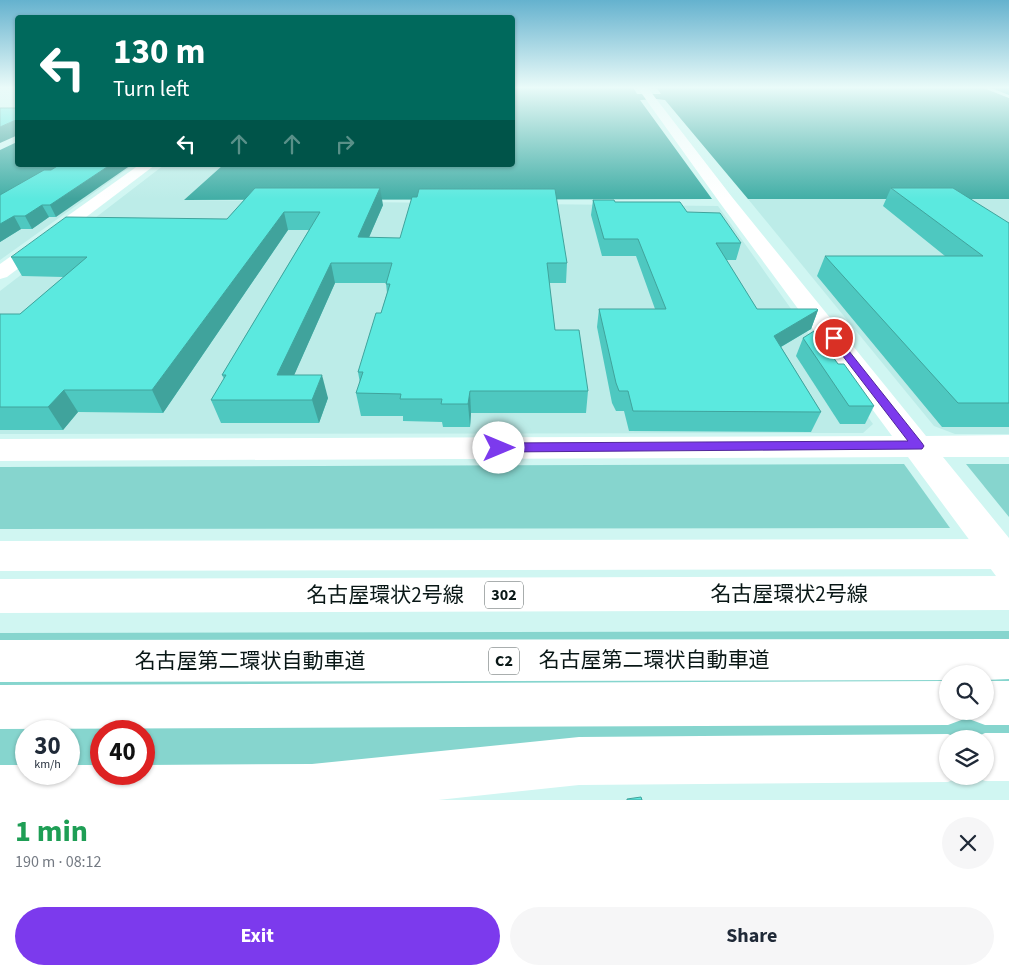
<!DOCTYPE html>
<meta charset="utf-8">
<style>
:root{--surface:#fff;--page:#f6f6f7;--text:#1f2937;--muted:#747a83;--accent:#7c3aed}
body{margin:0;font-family:"Source Sans 3","Noto Sans JP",sans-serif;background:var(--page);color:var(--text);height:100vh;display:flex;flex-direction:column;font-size:19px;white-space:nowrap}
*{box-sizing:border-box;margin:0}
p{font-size:16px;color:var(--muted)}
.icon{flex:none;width:28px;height:28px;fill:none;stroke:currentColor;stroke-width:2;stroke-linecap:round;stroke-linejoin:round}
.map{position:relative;height:800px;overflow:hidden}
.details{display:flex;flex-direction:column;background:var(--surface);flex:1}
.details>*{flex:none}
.top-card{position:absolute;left:15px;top:15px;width:500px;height:152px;border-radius:5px;box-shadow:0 1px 4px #0004;background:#00695c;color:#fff;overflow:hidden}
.fabs{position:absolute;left:939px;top:665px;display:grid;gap:10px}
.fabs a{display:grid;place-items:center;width:55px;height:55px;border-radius:50%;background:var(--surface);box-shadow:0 1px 4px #0004;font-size:25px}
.speed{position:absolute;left:15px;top:720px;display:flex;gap:10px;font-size:25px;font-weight:700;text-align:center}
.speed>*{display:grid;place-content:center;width:65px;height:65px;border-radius:50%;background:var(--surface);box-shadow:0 1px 4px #0004;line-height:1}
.speed small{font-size:12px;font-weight:400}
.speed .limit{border:8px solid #d22;background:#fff;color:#111}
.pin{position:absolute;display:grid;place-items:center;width:42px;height:42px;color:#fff;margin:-21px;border:2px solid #fff;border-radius:50%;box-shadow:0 1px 5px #0007}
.me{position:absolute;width:55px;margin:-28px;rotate:90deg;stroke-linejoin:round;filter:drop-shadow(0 0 4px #0008)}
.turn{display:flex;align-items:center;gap:18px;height:105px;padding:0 15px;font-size:22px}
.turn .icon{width:65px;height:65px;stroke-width:2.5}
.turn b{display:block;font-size:35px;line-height:42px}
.lanes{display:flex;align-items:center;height:48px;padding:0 15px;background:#0003;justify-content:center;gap:25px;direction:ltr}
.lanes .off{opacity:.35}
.round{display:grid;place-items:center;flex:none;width:52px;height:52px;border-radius:26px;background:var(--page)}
.headline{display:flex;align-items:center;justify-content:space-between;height:85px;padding:0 15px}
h1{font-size:30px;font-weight:700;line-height:38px;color:#1e9e55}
.action{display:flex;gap:10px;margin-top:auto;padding:10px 15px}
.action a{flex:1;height:58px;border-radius:30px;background:var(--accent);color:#fff;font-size:20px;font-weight:700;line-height:58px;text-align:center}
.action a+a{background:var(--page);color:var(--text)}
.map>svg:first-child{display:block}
</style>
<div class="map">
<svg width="1009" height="800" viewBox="0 0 1009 800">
<rect width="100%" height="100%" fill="#d0f6f2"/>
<!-- built -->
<g fill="#bcece8">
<polygon points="73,165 133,165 0,260 0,209"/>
<polygon points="164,165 223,165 185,200 718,206 873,424 863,433 0,434 0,291"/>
<polygon points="748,199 1009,199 1009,434 955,434 934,426"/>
</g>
<!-- green -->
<g fill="#86d5ce" fill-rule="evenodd">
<polygon points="904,464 950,528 0,529 0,467"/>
<polygon points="966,464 1009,464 1009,517"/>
<path d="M1009,631V737L569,741L290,772L144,771V731H101V770H69V731H26V769H0V633ZM948,674H985V711H948Z"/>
</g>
<!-- water -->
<g fill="#42aea6">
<polygon points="513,87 633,87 637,94 661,94 656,87 981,87 1009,98 1009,199 748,199 665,100 657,99 640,100 712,199 184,200 223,165 512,165"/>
<polygon points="17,142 18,165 73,165 0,209 0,150"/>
</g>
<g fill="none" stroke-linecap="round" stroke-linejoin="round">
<!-- minor -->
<g fill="#fff" fill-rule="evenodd">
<polygon points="637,87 647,87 732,197 926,436 1009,435 1009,457 943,457 1009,538 1009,581 996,576 908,457 0,461 0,439 892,436 720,203"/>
<polygon points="139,165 155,165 7,277 0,279 0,264"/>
<polygon points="985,733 1009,733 1009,781 985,781 974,776 985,776 985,739 972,739"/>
<polygon points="948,734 959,739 948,739 948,776 961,776 948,782 579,785 438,800 0,800 0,765 26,765 26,774 69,774 69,765 101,765 101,774 144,774 144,765 312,764 579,737"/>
</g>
<!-- highway -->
<g fill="#fff" fill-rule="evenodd">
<polygon points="1009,539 1009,569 0,571 0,541"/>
<polygon points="1009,576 1009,610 0,613 0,579"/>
<polygon points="1009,639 1009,679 985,680 985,674 948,674 948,680 0,682 0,640"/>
<polygon points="948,681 948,711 985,711 985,681 1009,681 1009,725 985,725 969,719 966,712 964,719 948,725 0,729 0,685"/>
</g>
</g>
<!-- wall -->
<g fill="#4ec8c0">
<polygon points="991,87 1009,87 1009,95 991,88"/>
<polygon points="51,170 56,217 49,217 32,229 21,229 0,242 0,195"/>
<polygon points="255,188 383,205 369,237 567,263 566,283 549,283 555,330 588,391 586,413 471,413 470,427 443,427 442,422 403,421 403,416 361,416 356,393 360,383 358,372 381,313 387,293 386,283 335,283 294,375 328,398 319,423 221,423 211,400 224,379 222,375 309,230 288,230 163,413 78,412 63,430 0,430 0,314 20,314 64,277 22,276 11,257 227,219"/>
<polygon points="891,188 1009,223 1009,427 942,427 817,276 825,256 945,256 883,206"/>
<polygon points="593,200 615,202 687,212 741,243 736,260 726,260 757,309 818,310 811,329 781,347 821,412 811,432 629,431 624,411 616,411 612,403 597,327 599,309 655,309 636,256 602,256 591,215"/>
<polygon points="803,338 838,364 874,406 865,424 840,424 796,356"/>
</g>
<!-- shaded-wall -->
<g fill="#40a39c">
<polygon points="18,119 18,135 0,143 0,127"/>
<polygon points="110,165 131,165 56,217 50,205"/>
<polygon points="380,188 383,205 361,256 358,237"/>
<polygon points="42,205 49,217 32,229 25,216"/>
<polygon points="284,212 288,230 163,413 152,390"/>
<polygon points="14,216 21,229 0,242 0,224"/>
<polygon points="331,263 335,283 284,398 277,375"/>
<polygon points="818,310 811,329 767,355 774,336"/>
<polygon points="322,375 328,398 319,423 312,400"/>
<polygon points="64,390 78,412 63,430 48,407"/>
<polygon points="470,391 471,413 470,427 468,404"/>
</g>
<!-- building -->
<g fill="#5be9df" stroke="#40a39c">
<polygon points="0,108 18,108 18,119 0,127"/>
<polygon points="59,165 110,165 50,205 42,205 25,216 14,216 0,224 0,195 44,170 51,170"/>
<polygon points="255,188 380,188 358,237 400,238 412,197 417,197 419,189 555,189 567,263 547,263 555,330 579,330 588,391 470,391 468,404 441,404 442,399 400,399 401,394 356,393 363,372 358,372 376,313 381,313 390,284 386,284 392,263 331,263 277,375 322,375 312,400 211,400 226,375 222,375 320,212 284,212 152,390 64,390 48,407 0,407 0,314 20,314 87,257 11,257 66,217 227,219"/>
<polygon points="891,188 953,188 1009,223 1009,403 958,403 825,256 983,256"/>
<polygon points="593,200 614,200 615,202 680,202 687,212 720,213 741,243 716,243 757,309 817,309 818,310 774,336 821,412 633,411 628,391 619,391 616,383 599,309 666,309 638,239 604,239"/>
<polygon points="814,331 838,364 844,364 874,406 849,406 803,338"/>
<polygon points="641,797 642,800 627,800 627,799"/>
</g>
<!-- sky -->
<linearGradient id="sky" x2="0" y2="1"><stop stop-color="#65b2ce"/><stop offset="0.44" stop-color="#eafbf9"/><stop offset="1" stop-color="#eafbf9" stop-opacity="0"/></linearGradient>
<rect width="1009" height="199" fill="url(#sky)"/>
<!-- route -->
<polygon fill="#7c3aed" stroke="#51269a" points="834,335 837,336 922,443 924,446 922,449 499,452 493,448 499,443 908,441 829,338"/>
<g text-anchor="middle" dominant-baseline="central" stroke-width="4" stroke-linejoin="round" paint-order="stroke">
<!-- shield labels -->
<g fill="#fff" stroke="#535d5c" stroke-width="1">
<rect x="485" y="581.5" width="38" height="27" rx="4"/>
<rect x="489" y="647.5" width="30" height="27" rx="4"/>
</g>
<g font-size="16" font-weight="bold" fill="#091716">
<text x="504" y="595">302</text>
<text x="504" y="661">C2</text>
</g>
<!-- near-street labels -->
<g font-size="21" fill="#091716" stroke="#fff">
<text x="789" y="594">名古屋環状2号線</text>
<text x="385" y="595">名古屋環状2号線</text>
<text x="654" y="660">名古屋第二環状自動車道</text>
<text x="250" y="661">名古屋第二環状自動車道</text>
</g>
</g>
</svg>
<div class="fabs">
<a><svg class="icon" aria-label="search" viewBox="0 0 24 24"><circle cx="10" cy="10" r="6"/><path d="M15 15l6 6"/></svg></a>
<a><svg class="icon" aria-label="layers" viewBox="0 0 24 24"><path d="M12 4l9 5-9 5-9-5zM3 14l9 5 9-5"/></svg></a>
</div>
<div class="speed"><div>30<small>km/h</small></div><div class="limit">40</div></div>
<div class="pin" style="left:834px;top:338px;background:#d93025"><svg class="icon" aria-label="arrive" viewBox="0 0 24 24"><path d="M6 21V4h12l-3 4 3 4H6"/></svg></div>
<svg class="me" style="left:499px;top:448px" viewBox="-20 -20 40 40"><circle r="19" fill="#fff"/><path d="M0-13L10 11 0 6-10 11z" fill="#7c3aed"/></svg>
<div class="top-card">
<div class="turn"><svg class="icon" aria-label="left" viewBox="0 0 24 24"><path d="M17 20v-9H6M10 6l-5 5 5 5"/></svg><div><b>130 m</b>Turn left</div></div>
<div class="lanes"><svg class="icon" aria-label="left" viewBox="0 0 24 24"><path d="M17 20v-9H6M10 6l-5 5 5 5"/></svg><svg class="icon off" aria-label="ahead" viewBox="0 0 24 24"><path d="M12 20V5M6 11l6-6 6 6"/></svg><svg class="icon off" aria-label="ahead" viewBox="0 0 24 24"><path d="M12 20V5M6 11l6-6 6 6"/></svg><svg class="icon off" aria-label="right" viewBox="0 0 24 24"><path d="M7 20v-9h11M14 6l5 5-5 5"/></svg></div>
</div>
</div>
<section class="details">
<div class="headline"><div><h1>1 min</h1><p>190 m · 08:12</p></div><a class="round"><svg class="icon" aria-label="close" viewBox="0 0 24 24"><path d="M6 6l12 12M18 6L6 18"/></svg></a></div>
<div class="action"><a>Exit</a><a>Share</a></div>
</section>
